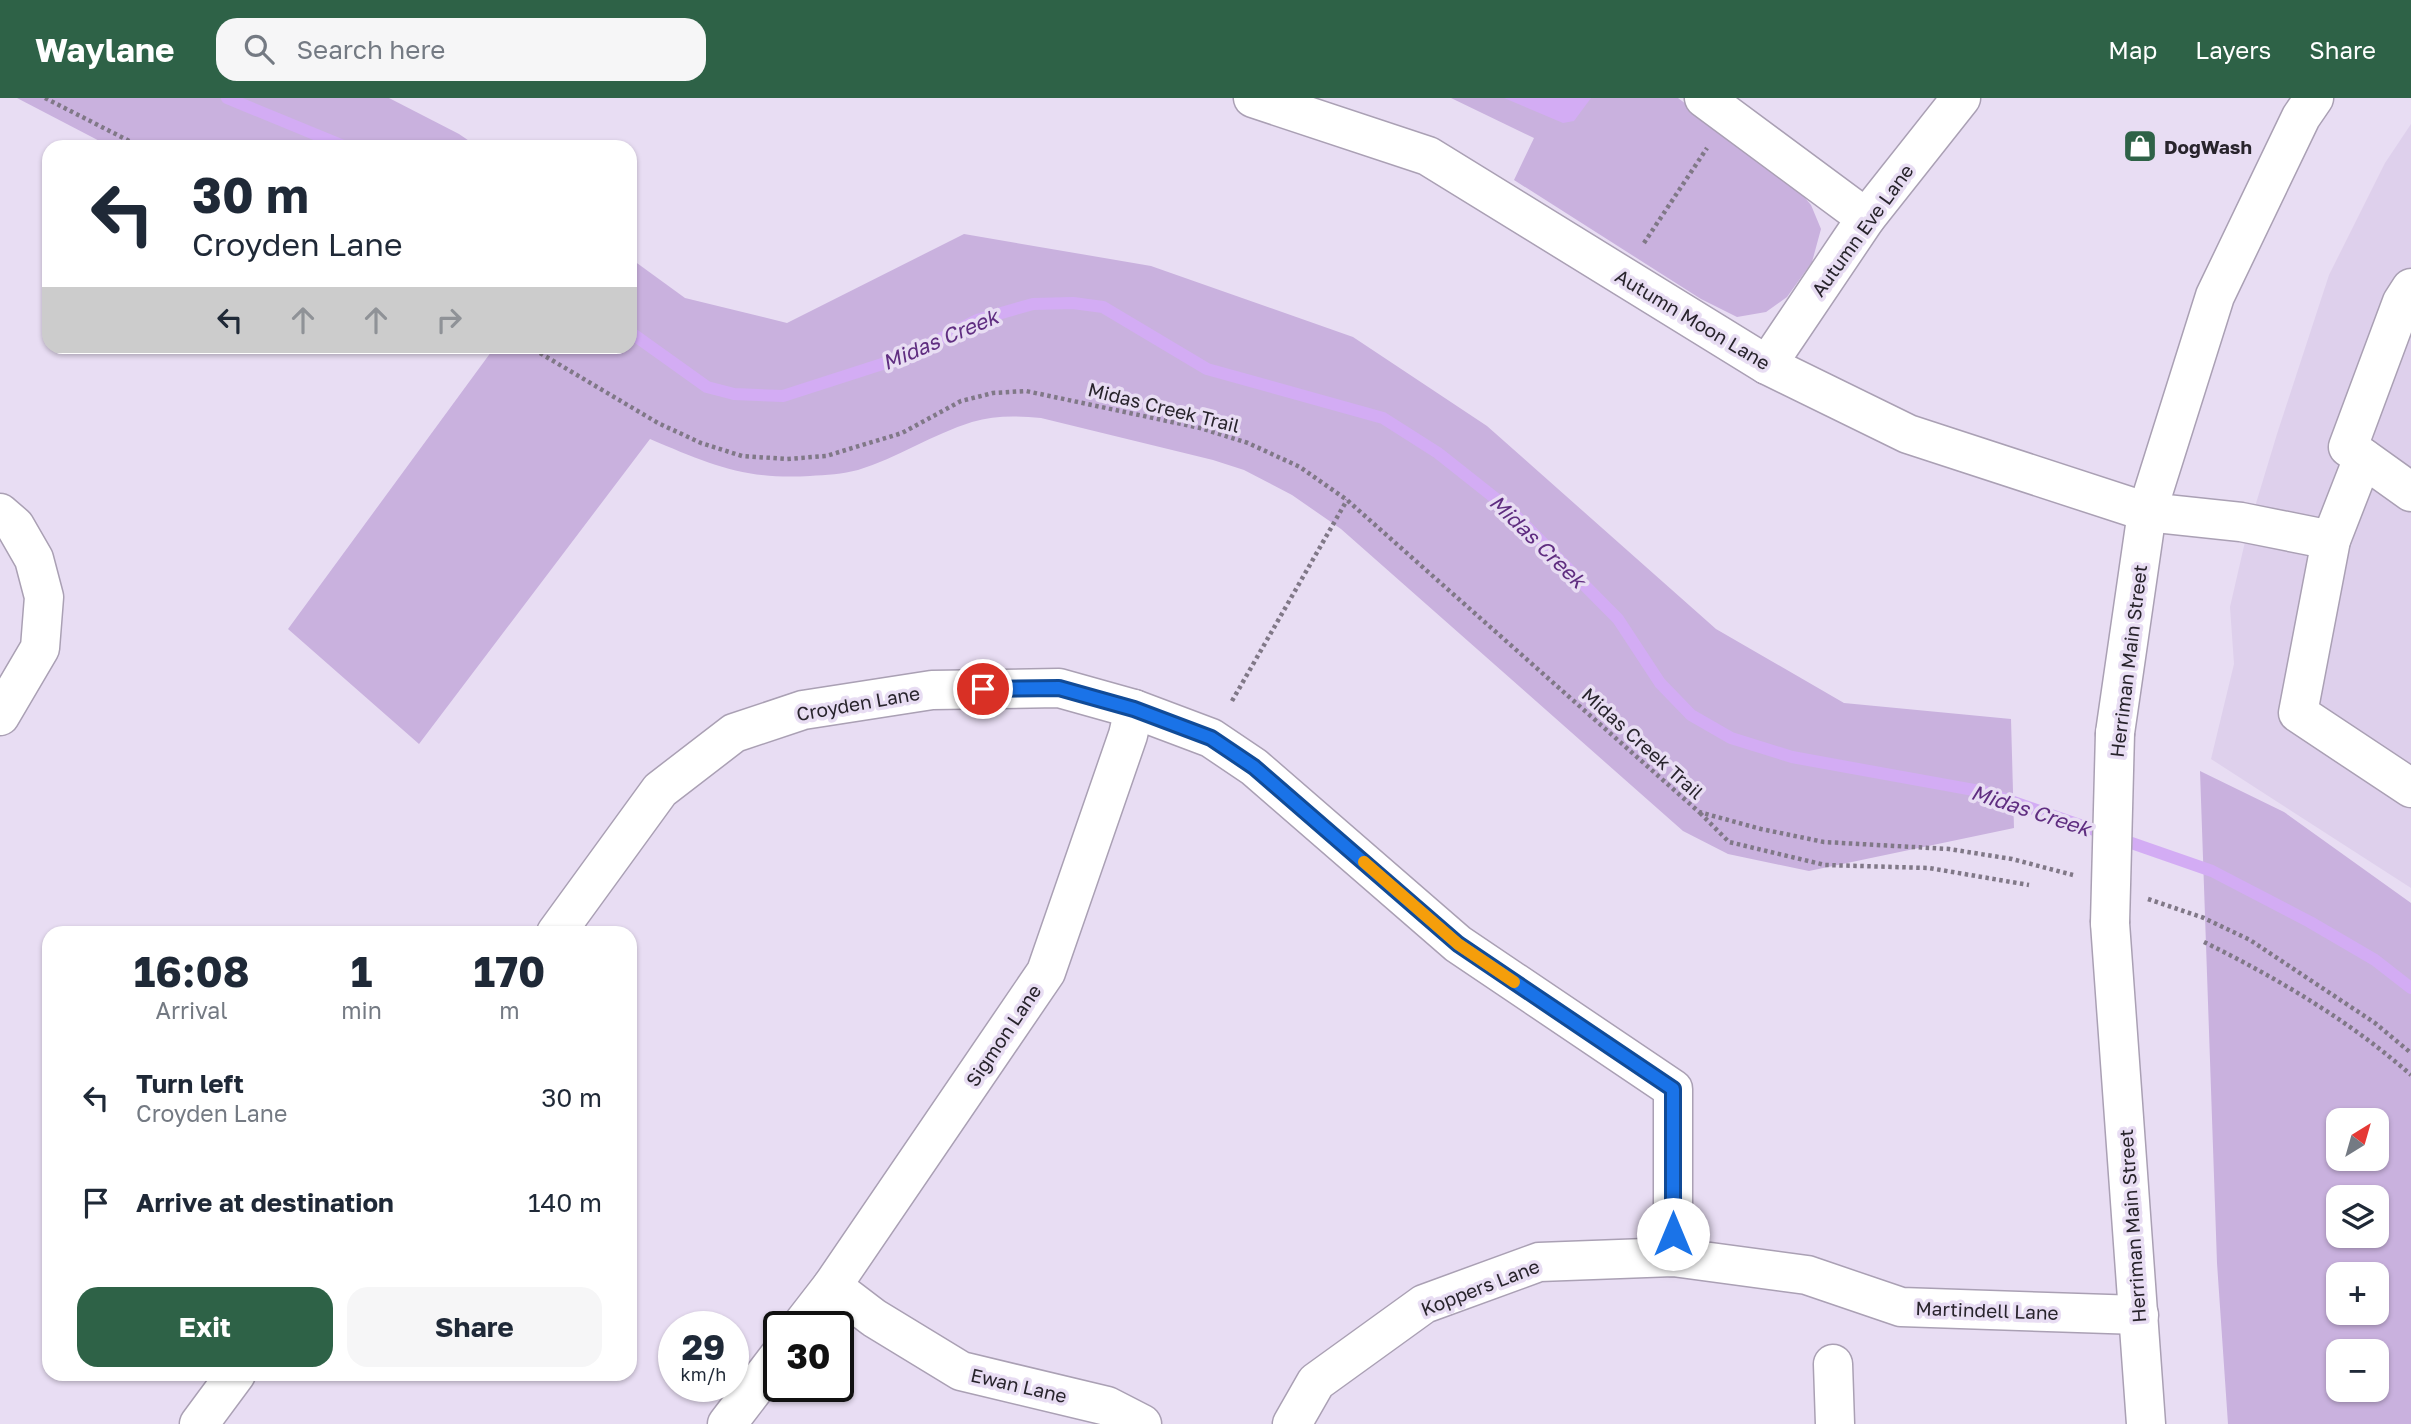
<!DOCTYPE html>
<meta charset="utf-8">
<style>
:root{--surface:#fff;--page:#f6f6f7;--text:#1f2937;--muted:#747a83;--accent:#2e6247}
body{margin:0;font-family:"Golos Text",sans-serif;background:var(--page);color:var(--text);height:100vh;display:flex;flex-direction:column;font-size:26px;white-space:nowrap}
*{box-sizing:border-box;margin:0}
p{font-size:23px;color:var(--muted)}
.icon{flex:none;width:38px;height:38px;fill:none;stroke:currentColor;stroke-width:2;stroke-linecap:round;stroke-linejoin:round}
.map{position:relative;flex:1;overflow:hidden}
.side{position:absolute;left:42px;top:828px;width:595px;height:455px;display:flex;flex-direction:column;background:var(--surface);border-radius:21px;box-shadow:0 2px 5px #0004}
.side>*{flex:none}
.guide{position:absolute;left:42px;top:42px;width:595px;height:214px;border-radius:21px;box-shadow:0 2px 5px #0004;background:#fff;color:var(--text);overflow:hidden}
.needle{width:46px;rotate:37deg}
.fabs{position:absolute;left:2326px;top:1010px;display:grid;gap:14px}
.fabs a{display:grid;place-items:center;width:63px;height:63px;border-radius:14px;background:var(--surface);box-shadow:0 2px 5px #0004;font-size:35px}
.speed{position:absolute;left:658px;top:1213px;display:flex;gap:14px;font-size:35px;font-weight:700;text-align:center}
.speed>*{display:grid;place-content:center;width:91px;height:91px;border-radius:50%;background:var(--surface);box-shadow:0 2px 5px #0004;line-height:1}
.speed small{font-size:18px;font-weight:400}
.speed .limit{border:4px solid #111;border-radius:10px;background:#fff;color:#111}
.pin{position:absolute;display:grid;place-items:center;width:60px;height:60px;color:#fff;margin:-30px;border:4px solid #fff;border-radius:50%;box-shadow:0 2px 7px #0007}
.me{position:absolute;width:77px;margin:-38px;rotate:0deg;stroke-linejoin:round;filter:drop-shadow(0 0 5px #0008)}
.turn{display:flex;align-items:center;gap:24px;height:147px;padding:0 35px;font-size:32px}
.turn .icon{width:91px;height:91px;stroke-width:2.5}
.turn b{display:block;font-size:49px;line-height:60px}
.lanes{display:flex;align-items:center;height:66px;padding:0 35px;background:#0003;justify-content:center;gap:35px;direction:ltr}
.lanes .off{opacity:.35}
.eta{display:flex;justify-content:space-evenly;align-items:center;height:119px;text-align:center}
.eta b{font-size:42px;font-weight:700;line-height:49px}
.primary-button{display:flex;gap:14px;margin-top:auto;padding:14px 35px}
.primary-button a{flex:1;height:80px;border-radius:21px;background:var(--accent);color:#fff;font-size:28px;font-weight:700;line-height:80px;text-align:center}
.primary-button a+a{background:var(--page);color:var(--text)}
ul{padding:0;list-style:none}
li{display:flex;align-items:center;gap:21px;height:105px;padding:0 35px}
li div{flex:1}
li b{display:block;font-size:26px}
li em{font-style:normal}
header{display:flex;align-items:center;gap:42px;box-sizing:border-box;height:98px;padding:0 35px;background:var(--accent);color:#fff}
header strong{font-size:33px}
nav{display:flex;gap:38px;margin-inline-start:auto;font-size:24px}
.search{width:490px;height:63px;background:var(--page);display:flex;align-items:center;gap:18px;box-sizing:border-box;padding:0 24px;border-radius:21px;color:var(--muted);font-size:26px}
.map>svg:first-child{display:block}
</style>
<header>
<strong>Waylane</strong>
<div class="search"><svg class="icon" aria-label="search" viewBox="0 0 24 24"><circle cx="10" cy="10" r="6"/><path d="M15 15l6 6"/></svg>Search here</div>
<nav><a>Map</a><a>Layers</a><a>Share</a></nav>
</header>
<div class="map">
<svg width="2411" height="1326" viewBox="0 0 2411 1326">
<rect width="100%" height="100%" fill="#e8ddf3"/>
<!-- built -->
<polygon fill="#ded0ec" points="2411,26 2411,790 2211,661 2234,566 2230,509 2247,435 2277,336 2329,177 2385,65"/>
<!-- green -->
<g fill="#c9b1de" fill-rule="evenodd">
<polygon points="17,0 389,0 459,36 478,49 111,49"/>
<polygon points="1451,0 1678,0 1795,88 1811,107 1821,131 1812,164 1787,199 1766,214 1737,219 1701,201 1514,82 1534,40"/>
<path d="M964,136L1151,168L1353,239L1487,328L1716,531L1844,605L2011,621L2014,730L1809,773L1728,756L1683,733L1341,431L1292,397L1244,372L1213,362L1041,320C1018,318 995,317 972,324C933,336 897,360 858,372C843,376 826,377 810,378C744,382 709,366 650,341L419,646L288,531L494,250L492,249L630,248V160L685,200L787,225Z"/>
<path d="M2200,673L2284,714L2411,805V1326H2228L2217,1165ZM2376,1022V1060H2338V1022ZM2376,1099V1138H2338V1099ZM2376,1176V1214H2338V1176ZM2338,1253H2376V1292H2338Z"/>
</g>
<!-- water -->
<polygon fill="#d3acf4" points="1504,0 1591,0 1574,23 1563,25"/>
<g fill="none" stroke-linecap="round" stroke-linejoin="round">
<!-- stream -->
<g stroke="#d3acf4" stroke-width="12">
<polyline points="227,0 346,49"/>
<polyline points="630,234 707,289 734,296 783,298 904,259 977,222 1033,206 1073,205 1103,209 1207,271 1383,320 1438,355 1510,412 1618,521 1660,585 1691,617 1731,640 1792,659 1985,694 2212,773 2310,824 2375,862 2411,890"/>
</g>
<!-- minor casing -->
<g stroke="#aaa0b4" stroke-width="41">
<g id="minor">
<polyline points="1253,0 1428,58 1767,267 1908,336 2147,414 2241,424 2331,442"/>
<polyline points="1704,0 1866,120"/>
<polyline points="2411,190 2402,204 2348,349 2411,394"/>
<polyline points="1767,267 1866,120 1961,0"/>
<polyline points="2363,360 2331,442 2298,615 2411,690"/>
<polyline points="0,415 15,428 34,461 44,499 40,550 0,618"/>
<polyline points="556,835 660,692 734,635 803,612 932,592 1059,590 1134,611 1211,640 1254,669 1458,846 1673,991 1673,1159"/>
<polyline points="832,1188 874,1220 961,1273 1107,1308 1142,1326"/>
<polyline points="801,1228 832,1188 1046,874 1128,637 1134,611"/>
<polyline points="1833,1266 1835,1326"/>
<polyline points="199,1326 236,1276"/>
<polyline points="727,1326 779,1258"/>
<polyline points="1292,1326 1316,1284 1424,1206 1539,1164 1673,1159 1807,1177 1901,1209 2139,1217"/>
</g>
</g>
<!-- major casing -->
<g stroke="#aaa0b4" stroke-width="41">
<g id="major">
<polyline points="2115,635 2147,414 2215,198 2301,19 2314,0"/>
<polyline points="2110,825 2146,1326"/>
</g>
</g>
<!-- path -->
<g stroke="#807887" stroke-width="4.5" stroke-dasharray="3.5 3.5" stroke-linecap="butt">
<polyline points="45,0 141,49"/>
<polyline points="1644,145 1707,50"/>
<polyline points="528,248 658,325 701,345 742,358 787,361 826,358 902,335 961,303 993,295 1026,293 1200,330 1248,345 1300,369 1347,402 1699,714 1761,731 1824,744 1949,751 2012,761 2073,777"/>
<polyline points="1232,603 1347,402"/>
<polyline points="1700,715 1729,744 1825,767 1929,770 2029,787"/>
<polyline points="2148,801 2204,820 2250,842 2375,925 2411,955"/>
<path d="M2204,844C2277,880 2350,923 2411,977"/>
</g>
<!-- minor -->
<use href="#minor" stroke="#fff" stroke-width="38"/>
<!-- major -->
<use href="#major" stroke="#fff" stroke-width="38"/>
<!-- major-bridge casing -->
<g stroke="#aaa0b4" stroke-width="41" stroke-linecap="butt">
<polyline id="major-bridge" points="2110,825 2115,635"/>
</g>
<!-- major-bridge -->
<use href="#major-bridge" stroke="#fff" stroke-width="38"/>
</g>
<g fill="none" stroke-linecap="round" stroke-linejoin="round">
<!-- route casing -->
<g stroke="#114b97" stroke-width="18">
<polyline id="route" points="983,591 1059,590 1134,611 1211,640 1254,669 1458,846 1673,991 1673,1136"/>
</g>
<!-- route -->
<use href="#route" stroke="#1a73e8" stroke-width="12"/>
<!-- slow -->
<polyline stroke="#f59e0b" stroke-width="12" points="1364,764 1458,846 1514,884"/>
</g>
<!-- icons -->
<defs>
<g id="shop-square" transform="scale(1.75)"><rect x="-9" y="-9" width="18" height="18" rx="4" fill="#2e6247" stroke="#e8ddf3"/><path d="M-5-2.5h2.3a2.7 3.5 0 0 1 5.4 0H5L5.5 6h-11ZM-1.5-2.5h3a1.5 2.3 0 0 0-3 0Z" fill="#fff"/></g>
</defs>
<g fill-rule="evenodd">
<use href="#shop-square" x="2140" y="48"/>
</g>
<g text-anchor="middle" dominant-baseline="central" stroke-width="7" stroke-linejoin="round" paint-order="stroke">
<!-- poi labels -->
<g font-size="19" font-weight="bold" fill="#28242c" stroke="#e8ddf3" text-anchor="start">
<text x="2164" y="48">DogWash</text>
</g>
<!-- street labels -->
<g font-size="19" fill="#28242c" stroke="#e8ddf3">
<text transform="translate(1862 132) rotate(-54)">Autumn Eve Lane</text>
<text transform="translate(1693 221) rotate(31)">Autumn Moon Lane</text>
<text transform="translate(1164 309) rotate(14)">Midas Creek Trail</text>
<text transform="translate(2128 563) rotate(-83)">Herriman Main Street</text>
<text transform="translate(858 605) rotate(-10)">Croyden Lane</text>
<text transform="translate(1643 645) rotate(42)">Midas Creek Trail</text>
<text transform="translate(1003 937) rotate(-56)">Sigmon Lane</text>
<text transform="translate(2132 1128) rotate(-94)">Herriman Main Street</text>
<text transform="translate(1480 1189) rotate(-21)">Koppers Lane</text>
<text transform="translate(1987 1212) rotate(2)">Martindell Lane</text>
<text transform="translate(1019 1287) rotate(13)">Ewan Lane</text>
</g>
<!-- water labels -->
<g font-size="21" font-style="italic" fill="#5f2d80" stroke="#e8ddf3">
<text transform="translate(940 241) rotate(-23)">Midas Creek</text>
<text transform="translate(1538 443) rotate(44)">Midas Creek</text>
<text transform="translate(2031 712) rotate(18)">Midas Creek</text>
</g>
</g>
</svg>
<div class="fabs">
<a><svg class="needle" viewBox="-14 -14 28 28"><path d="M0-13l5 13h-10z" fill="#e53935"/><path d="M0 13l5-13h-10z" fill="#747a83"/></svg></a>
<a><svg class="icon" aria-label="layers" viewBox="0 0 24 24"><path d="M12 4l9 5-9 5-9-5zM3 14l9 5 9-5"/></svg></a>
<a>+</a>
<a>−</a>
</div>
<div class="speed"><div>29<small>km/h</small></div><div class="limit">30</div></div>
<div class="pin" style="left:983px;top:591px;background:#d93025"><svg class="icon" aria-label="arrive" viewBox="0 0 24 24"><path d="M6 21V4h12l-3 4 3 4H6"/></svg></div>
<svg class="me" style="left:1673px;top:1136px" viewBox="-20 -20 40 40"><circle r="19" fill="#fff"/><path d="M0-13L10 11 0 6-10 11z" fill="#1a73e8"/></svg>
<div class="guide">
<div class="turn"><svg class="icon" aria-label="left" viewBox="0 0 24 24"><path d="M17 20v-9H6M10 6l-5 5 5 5"/></svg><div><b>30 m</b>Croyden Lane</div></div>
<div class="lanes"><svg class="icon" aria-label="left" viewBox="0 0 24 24"><path d="M17 20v-9H6M10 6l-5 5 5 5"/></svg><svg class="icon off" aria-label="ahead" viewBox="0 0 24 24"><path d="M12 20V5M6 11l6-6 6 6"/></svg><svg class="icon off" aria-label="ahead" viewBox="0 0 24 24"><path d="M12 20V5M6 11l6-6 6 6"/></svg><svg class="icon off" aria-label="right" viewBox="0 0 24 24"><path d="M7 20v-9h11M14 6l5 5-5 5"/></svg></div>
</div>
<section class="side">
<div class="eta">
<div><b>16:08</b><p>Arrival</p></div>
<div><b>1</b><p>min</p></div>
<div><b>170</b><p>m</p></div>
</div>
<ul>
<li><svg class="icon" aria-label="left" viewBox="0 0 24 24"><path d="M17 20v-9H6M10 6l-5 5 5 5"/></svg><div><b>Turn left</b><p>Croyden Lane</p></div><em>30 m</em></li>
<li><svg class="icon" aria-label="arrive" viewBox="0 0 24 24"><path d="M6 21V4h12l-3 4 3 4H6"/></svg><div><b>Arrive at destination</b></div><em>140 m</em></li>
</ul>
<div class="primary-button"><a>Exit</a><a>Share</a></div>
</section>
</div>
